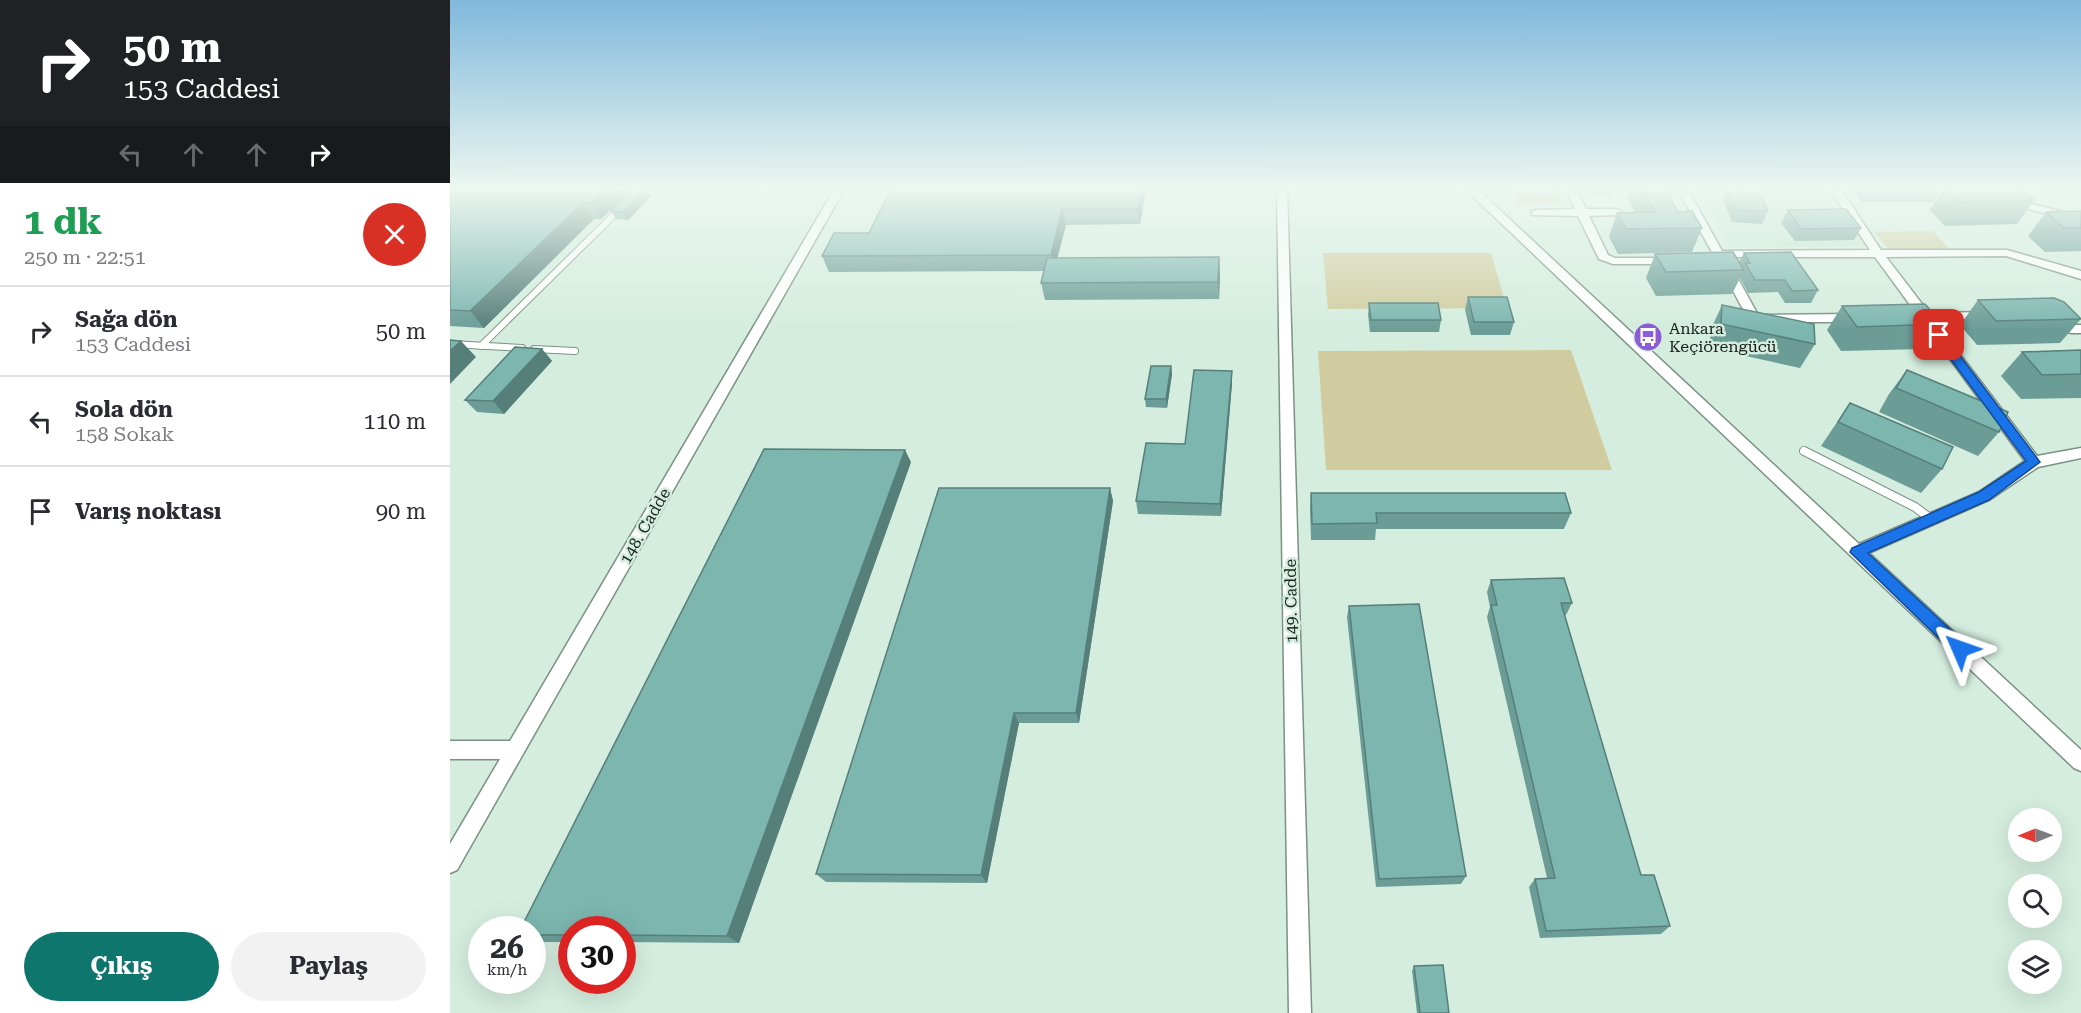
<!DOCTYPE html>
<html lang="tr">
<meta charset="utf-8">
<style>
:root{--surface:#fff;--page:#f2f2f3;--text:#2b2b33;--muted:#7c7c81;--line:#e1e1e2;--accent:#0f766e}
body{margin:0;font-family:"Roboto Serif",serif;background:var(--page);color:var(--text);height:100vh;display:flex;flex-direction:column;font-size:22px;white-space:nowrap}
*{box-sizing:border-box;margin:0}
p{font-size:20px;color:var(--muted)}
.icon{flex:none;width:33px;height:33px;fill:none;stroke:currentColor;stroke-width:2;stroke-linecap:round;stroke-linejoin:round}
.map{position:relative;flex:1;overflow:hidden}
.drawer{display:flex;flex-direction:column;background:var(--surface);width:450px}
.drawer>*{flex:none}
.top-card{background:#202124;color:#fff;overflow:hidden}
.needle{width:39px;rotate:269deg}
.fabs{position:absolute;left:1558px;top:808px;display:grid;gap:12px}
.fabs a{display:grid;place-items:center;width:54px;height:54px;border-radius:50%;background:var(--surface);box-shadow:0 6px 24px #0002;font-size:30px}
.speed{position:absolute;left:18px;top:916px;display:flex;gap:12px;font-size:30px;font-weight:700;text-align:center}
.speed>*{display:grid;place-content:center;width:78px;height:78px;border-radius:50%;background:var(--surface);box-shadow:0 6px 24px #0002;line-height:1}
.speed small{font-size:15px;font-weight:400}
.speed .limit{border:9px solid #d22;background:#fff;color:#111}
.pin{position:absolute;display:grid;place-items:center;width:51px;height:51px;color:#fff;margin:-26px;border-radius:12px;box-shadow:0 3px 9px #0006}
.me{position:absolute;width:66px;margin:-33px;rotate:313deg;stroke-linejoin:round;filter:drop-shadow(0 0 4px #0008)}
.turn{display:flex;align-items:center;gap:21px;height:126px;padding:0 24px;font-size:27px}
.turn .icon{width:78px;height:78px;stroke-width:2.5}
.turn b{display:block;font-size:42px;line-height:51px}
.lanes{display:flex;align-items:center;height:57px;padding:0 24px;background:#0003;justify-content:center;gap:30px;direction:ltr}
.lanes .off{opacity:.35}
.round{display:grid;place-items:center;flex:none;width:63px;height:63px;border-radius:32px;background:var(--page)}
.headline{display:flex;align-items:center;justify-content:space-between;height:102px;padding:0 24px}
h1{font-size:36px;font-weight:700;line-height:45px;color:#1e9e55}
.primary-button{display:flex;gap:12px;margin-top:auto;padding:12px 24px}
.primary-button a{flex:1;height:69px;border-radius:36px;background:var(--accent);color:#fff;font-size:24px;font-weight:700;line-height:69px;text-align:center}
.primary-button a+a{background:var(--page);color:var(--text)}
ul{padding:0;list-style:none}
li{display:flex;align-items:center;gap:18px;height:90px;padding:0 24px;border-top:2px solid var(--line)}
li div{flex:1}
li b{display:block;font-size:22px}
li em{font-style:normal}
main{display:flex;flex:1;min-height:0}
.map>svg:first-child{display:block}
</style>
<main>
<section class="drawer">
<div class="top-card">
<div class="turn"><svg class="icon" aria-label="right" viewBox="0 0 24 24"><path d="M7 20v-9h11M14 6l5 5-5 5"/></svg><div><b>50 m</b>153 Caddesi</div></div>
<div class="lanes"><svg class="icon off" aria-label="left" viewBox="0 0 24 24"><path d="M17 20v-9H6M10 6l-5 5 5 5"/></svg><svg class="icon off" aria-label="ahead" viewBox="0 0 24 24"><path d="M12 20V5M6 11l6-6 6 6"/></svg><svg class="icon off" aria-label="ahead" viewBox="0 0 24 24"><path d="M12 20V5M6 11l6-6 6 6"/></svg><svg class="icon" aria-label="right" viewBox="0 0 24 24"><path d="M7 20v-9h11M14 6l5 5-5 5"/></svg></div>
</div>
<div class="headline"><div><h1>1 dk</h1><p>250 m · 22:51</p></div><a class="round" style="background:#d93025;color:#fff"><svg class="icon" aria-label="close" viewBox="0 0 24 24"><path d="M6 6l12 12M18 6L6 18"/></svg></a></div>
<ul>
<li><svg class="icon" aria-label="right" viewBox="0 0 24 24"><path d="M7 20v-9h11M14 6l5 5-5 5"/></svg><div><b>Sağa dön</b><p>153 Caddesi</p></div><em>50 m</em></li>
<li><svg class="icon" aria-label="left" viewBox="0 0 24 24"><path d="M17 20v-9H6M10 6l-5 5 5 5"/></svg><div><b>Sola dön</b><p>158 Sokak</p></div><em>110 m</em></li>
<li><svg class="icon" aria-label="arrive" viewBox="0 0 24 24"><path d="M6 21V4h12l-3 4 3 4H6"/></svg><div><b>Varış noktası</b></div><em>90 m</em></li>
</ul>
<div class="primary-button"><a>Çıkış</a><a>Paylaş</a></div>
</section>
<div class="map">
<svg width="1631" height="1013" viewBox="0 0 1631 1013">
<rect width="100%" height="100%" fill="#d4edde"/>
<!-- built -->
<polygon fill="#c5e6d2" points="1250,188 1380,188 1423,246 1279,247"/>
<!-- green -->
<g fill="#d0cc9f">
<polygon points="1061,188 1105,188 1113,203 1068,205"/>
<polygon points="1483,231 1499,249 1439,250 1425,232"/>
<polygon points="873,253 1041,253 1057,308 878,309"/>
<polygon points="1121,350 1162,470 876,470 868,351"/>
</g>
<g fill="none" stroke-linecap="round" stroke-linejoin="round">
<!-- service-far1 casing -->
<g stroke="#7a9183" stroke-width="8">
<g id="service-far1">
<polyline points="0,344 72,348"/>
<polyline points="31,346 170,209"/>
<polyline points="84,349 125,351"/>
</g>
</g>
<!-- service casing -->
<g stroke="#7a9183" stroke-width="10">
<polyline id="service" points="1354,451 1465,507 1481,519"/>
</g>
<!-- minor casing -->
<g stroke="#7a9183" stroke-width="3">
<g id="minor">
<polygon points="385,188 395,188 7,870 0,873 0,844 50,759 0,759 0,741 60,741"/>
<polygon points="827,188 837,188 861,1013 839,1013"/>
<polygon points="1014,188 1026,188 1409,544 1529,492 1575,461 1472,321 1462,320 1460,317 1462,314 1466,313 1425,257 1276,257 1308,315 1403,314 1409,318 1403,322 1300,322 1227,188 1237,188 1272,251 1420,250 1379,188 1390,188 1431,250 1557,250 1631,271 1631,279 1556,256 1436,257 1479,313 1539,312 1541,315 1535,319 1484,320 1587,456 1631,448 1631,458 1588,467 1539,500 1419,553 1631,750 1631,771 1624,768"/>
<polygon points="1115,188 1125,188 1136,209 1167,209 1172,212 1167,215 1139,216 1158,255 1165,258 1223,258 1229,261 1223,264 1163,264 1149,259 1128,216 1082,215 1082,211 1086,210 1125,209"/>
<polygon points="1560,198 1631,217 1631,223 1556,203 1556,199"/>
<polygon points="1602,319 1622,325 1631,325 1631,333 1621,333 1598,326 1596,323 1598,320"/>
</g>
</g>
<!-- service-far1 -->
<use href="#service-far1" stroke="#fff" stroke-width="6"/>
<!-- service -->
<use href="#service" stroke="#fff" stroke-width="8"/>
<!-- minor -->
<use href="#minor" fill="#fff" fill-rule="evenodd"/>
</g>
<!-- wall -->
<g fill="#6b9d96">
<polygon points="0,188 176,195 151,219 144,219 34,328 0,326"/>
<polygon points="184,188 197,188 201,196 178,220 166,219 161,211"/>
<polygon points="441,188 694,188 695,194 690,224 616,225 607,258 769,257 770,274 769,299 595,300 591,283 594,271 379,272 372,256 419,233"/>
<polygon points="1137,188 1164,188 1162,195 1140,195"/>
<polygon points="1179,188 1215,188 1228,212 1252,228 1242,252 1168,254 1159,237 1167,213 1185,213 1177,196"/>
<polygon points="1278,188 1291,188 1318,211 1312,224 1282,222 1273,200"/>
<polygon points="1401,188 1492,188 1483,202 1412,202"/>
<polygon points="1494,188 1571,188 1584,200 1567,224 1495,226 1480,210"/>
<polygon points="1338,210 1411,228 1404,240 1345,241 1331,223"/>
<polygon points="1631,211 1631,251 1595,252 1578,236 1596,212"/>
<polygon points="1294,253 1368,290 1361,303 1335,303 1328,292 1298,293 1290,278 1282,294 1206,296 1196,278 1205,254 1289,262"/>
<polygon points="1018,297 1064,322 1060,335 1021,335 1015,310"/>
<polygon points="1528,300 1631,319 1610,343 1527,345 1510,325"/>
<polygon points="919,303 991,320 989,332 920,332 918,315"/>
<polygon points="1272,305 1365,344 1350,368 1259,348 1261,329"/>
<polygon points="1392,306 1492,324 1474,349 1391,351 1377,330"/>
<polygon points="92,349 102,361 54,414 27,412 15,400"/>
<polygon points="1631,350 1631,398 1571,399 1551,376 1572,352"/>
<polygon points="721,366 722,374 717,408 696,407 695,399"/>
<polygon points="1457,370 1549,432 1528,456 1429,412 1439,394"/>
<polygon points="782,371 782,383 771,516 688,514 686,501 735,444"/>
<polygon points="1400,403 1492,469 1471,493 1371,446"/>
<polygon points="461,462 289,943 172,942 172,930 122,930 122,942 85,942 82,941 82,930"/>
<polygon points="660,488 663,501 629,723 569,723 537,883 376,882 366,874"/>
<polygon points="861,493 1121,513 1114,529 926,529 925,540 861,540 860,509"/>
<polygon points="1041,580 1122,603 1116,615 1115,615 1191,875 1220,926 1211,934 1090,938 1079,887 1085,879 1097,878 1037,617 1040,607 1037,592"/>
<polygon points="899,606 1016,876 1011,884 926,887 897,617"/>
<polygon points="964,966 999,1013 967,1013 962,971"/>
</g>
<!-- shaded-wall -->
<g fill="#577f7a">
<polygon points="156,188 171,188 176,195 151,219 141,203"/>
<polygon points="196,188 201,196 178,220 173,212"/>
<polygon points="691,188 694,188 695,194 690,224 688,209"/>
<polygon points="133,203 144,219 34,328 20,311"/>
<polygon points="612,209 616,225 604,271 601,255"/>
<polygon points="769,257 770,274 769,299 768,282"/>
<polygon points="11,341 26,357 0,384 0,351"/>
<polygon points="92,349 102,361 54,414 43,401"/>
<polygon points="721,366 722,374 717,408 716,399"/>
<polygon points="782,371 782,383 771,516 770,504"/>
<polygon points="455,450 461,462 289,943 277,936"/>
<polygon points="660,488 663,501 629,723 626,713"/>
<polygon points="564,713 569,723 537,883 531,875"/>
</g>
<!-- building -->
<g fill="#7cb6af" stroke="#577f7a" stroke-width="1.5">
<polygon points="0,188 156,188 141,203 133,203 20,311 0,310"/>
<polygon points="184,188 196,188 173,212 161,211"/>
<polygon points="441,188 691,188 688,209 612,209 601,255 372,256 384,233 419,233"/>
<polygon points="1193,188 1215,188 1228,212 1242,211 1252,228 1176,229 1167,213 1205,212"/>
<polygon points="1278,188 1308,189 1318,211 1287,210"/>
<polygon points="1497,188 1571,188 1584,200 1511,202"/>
<polygon points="1396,209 1411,228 1351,229 1338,210"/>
<polygon points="1631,211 1631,228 1614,228 1596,212"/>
<polygon points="1283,252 1294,270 1216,272 1205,254"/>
<polygon points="1341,252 1368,290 1342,291 1335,280 1305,280 1295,263 1300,263 1294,253"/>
<polygon points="769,257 768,282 591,283 597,258"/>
<polygon points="1018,297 1057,297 1064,322 1024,322"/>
<polygon points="1604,298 1614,302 1631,319 1546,321 1528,300"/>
<polygon points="919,303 988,303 991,320 921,320"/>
<polygon points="1475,304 1492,324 1407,327 1392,306"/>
<polygon points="1272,305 1364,324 1365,344 1271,324"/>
<polygon points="0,340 11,341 0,351"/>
<polygon points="65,347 92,349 43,401 15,400"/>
<polygon points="1631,350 1631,374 1592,375 1572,352"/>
<polygon points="701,366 721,366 716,399 695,399"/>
<polygon points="744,370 782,371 770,504 686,501 696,443 735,444"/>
<polygon points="1457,370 1558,412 1549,432 1446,388"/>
<polygon points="1400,403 1503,447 1492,469 1388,422"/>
<polygon points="314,449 455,450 277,936 172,935 172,930 122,930 122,935 82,935 82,930 70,930"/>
<polygon points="489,488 660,488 626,713 564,713 531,875 366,874"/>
<polygon points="861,493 1115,493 1121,513 926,513 927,523 862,524"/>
<polygon points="1114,578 1122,603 1111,603 1191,875 1204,875 1220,926 1096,931 1085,879 1105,878 1041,605 1047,605 1041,580"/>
<polygon points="969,604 1016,876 929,879 899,606"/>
<polygon points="993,965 999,1013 970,1013 964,966"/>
</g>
<!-- sky -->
<linearGradient id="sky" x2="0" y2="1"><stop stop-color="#80b8dc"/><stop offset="0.57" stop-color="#ecf7f0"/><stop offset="1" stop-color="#ecf7f0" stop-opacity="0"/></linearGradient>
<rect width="1631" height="330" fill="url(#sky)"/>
<!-- route -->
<polygon fill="#1a73e8" stroke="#114b97" stroke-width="1.5" points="1489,332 1493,333 1590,462 1539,500 1418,553 1516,644 1518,649 1516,654 1510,656 1505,654 1400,552 1402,548 1529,492 1576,461 1485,338 1485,333"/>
<!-- icons -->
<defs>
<g id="bus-disc" transform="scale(1.5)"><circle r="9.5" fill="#8b5cd5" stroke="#d4edde"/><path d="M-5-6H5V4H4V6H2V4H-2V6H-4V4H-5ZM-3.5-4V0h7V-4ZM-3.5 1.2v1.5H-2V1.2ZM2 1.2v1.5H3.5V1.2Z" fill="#fff"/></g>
</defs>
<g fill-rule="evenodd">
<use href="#bus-disc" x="1198" y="337"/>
</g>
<g text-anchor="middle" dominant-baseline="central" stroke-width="5" stroke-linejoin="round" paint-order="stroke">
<!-- poi labels -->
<g font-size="16" fill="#18211c" stroke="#d4edde" text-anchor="start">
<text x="1219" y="328">Ankara<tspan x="1219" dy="18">Keçiörengücü</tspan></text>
</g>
<!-- street labels -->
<g font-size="16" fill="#18211c" stroke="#d4edde">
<text transform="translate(195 526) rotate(-60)">148. Cadde</text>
<text transform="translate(841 601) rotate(-91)">149. Cadde</text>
</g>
</g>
</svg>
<div class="fabs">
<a><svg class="needle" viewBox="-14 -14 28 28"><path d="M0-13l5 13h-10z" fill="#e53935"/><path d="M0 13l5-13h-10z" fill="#7c7c81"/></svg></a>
<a><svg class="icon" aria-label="search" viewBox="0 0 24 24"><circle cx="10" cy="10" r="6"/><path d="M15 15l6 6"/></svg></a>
<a><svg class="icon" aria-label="layers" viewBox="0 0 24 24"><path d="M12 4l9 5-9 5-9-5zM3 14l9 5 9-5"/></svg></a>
</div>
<div class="speed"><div>26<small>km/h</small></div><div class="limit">30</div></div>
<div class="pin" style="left:1489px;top:335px;background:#d93025"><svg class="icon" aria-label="arrive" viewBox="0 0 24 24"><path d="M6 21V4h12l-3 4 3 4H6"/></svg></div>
<svg class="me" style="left:1510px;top:649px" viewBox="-20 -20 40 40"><path d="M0-17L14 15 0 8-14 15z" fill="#1a73e8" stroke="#fff" stroke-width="4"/></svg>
</div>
</main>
